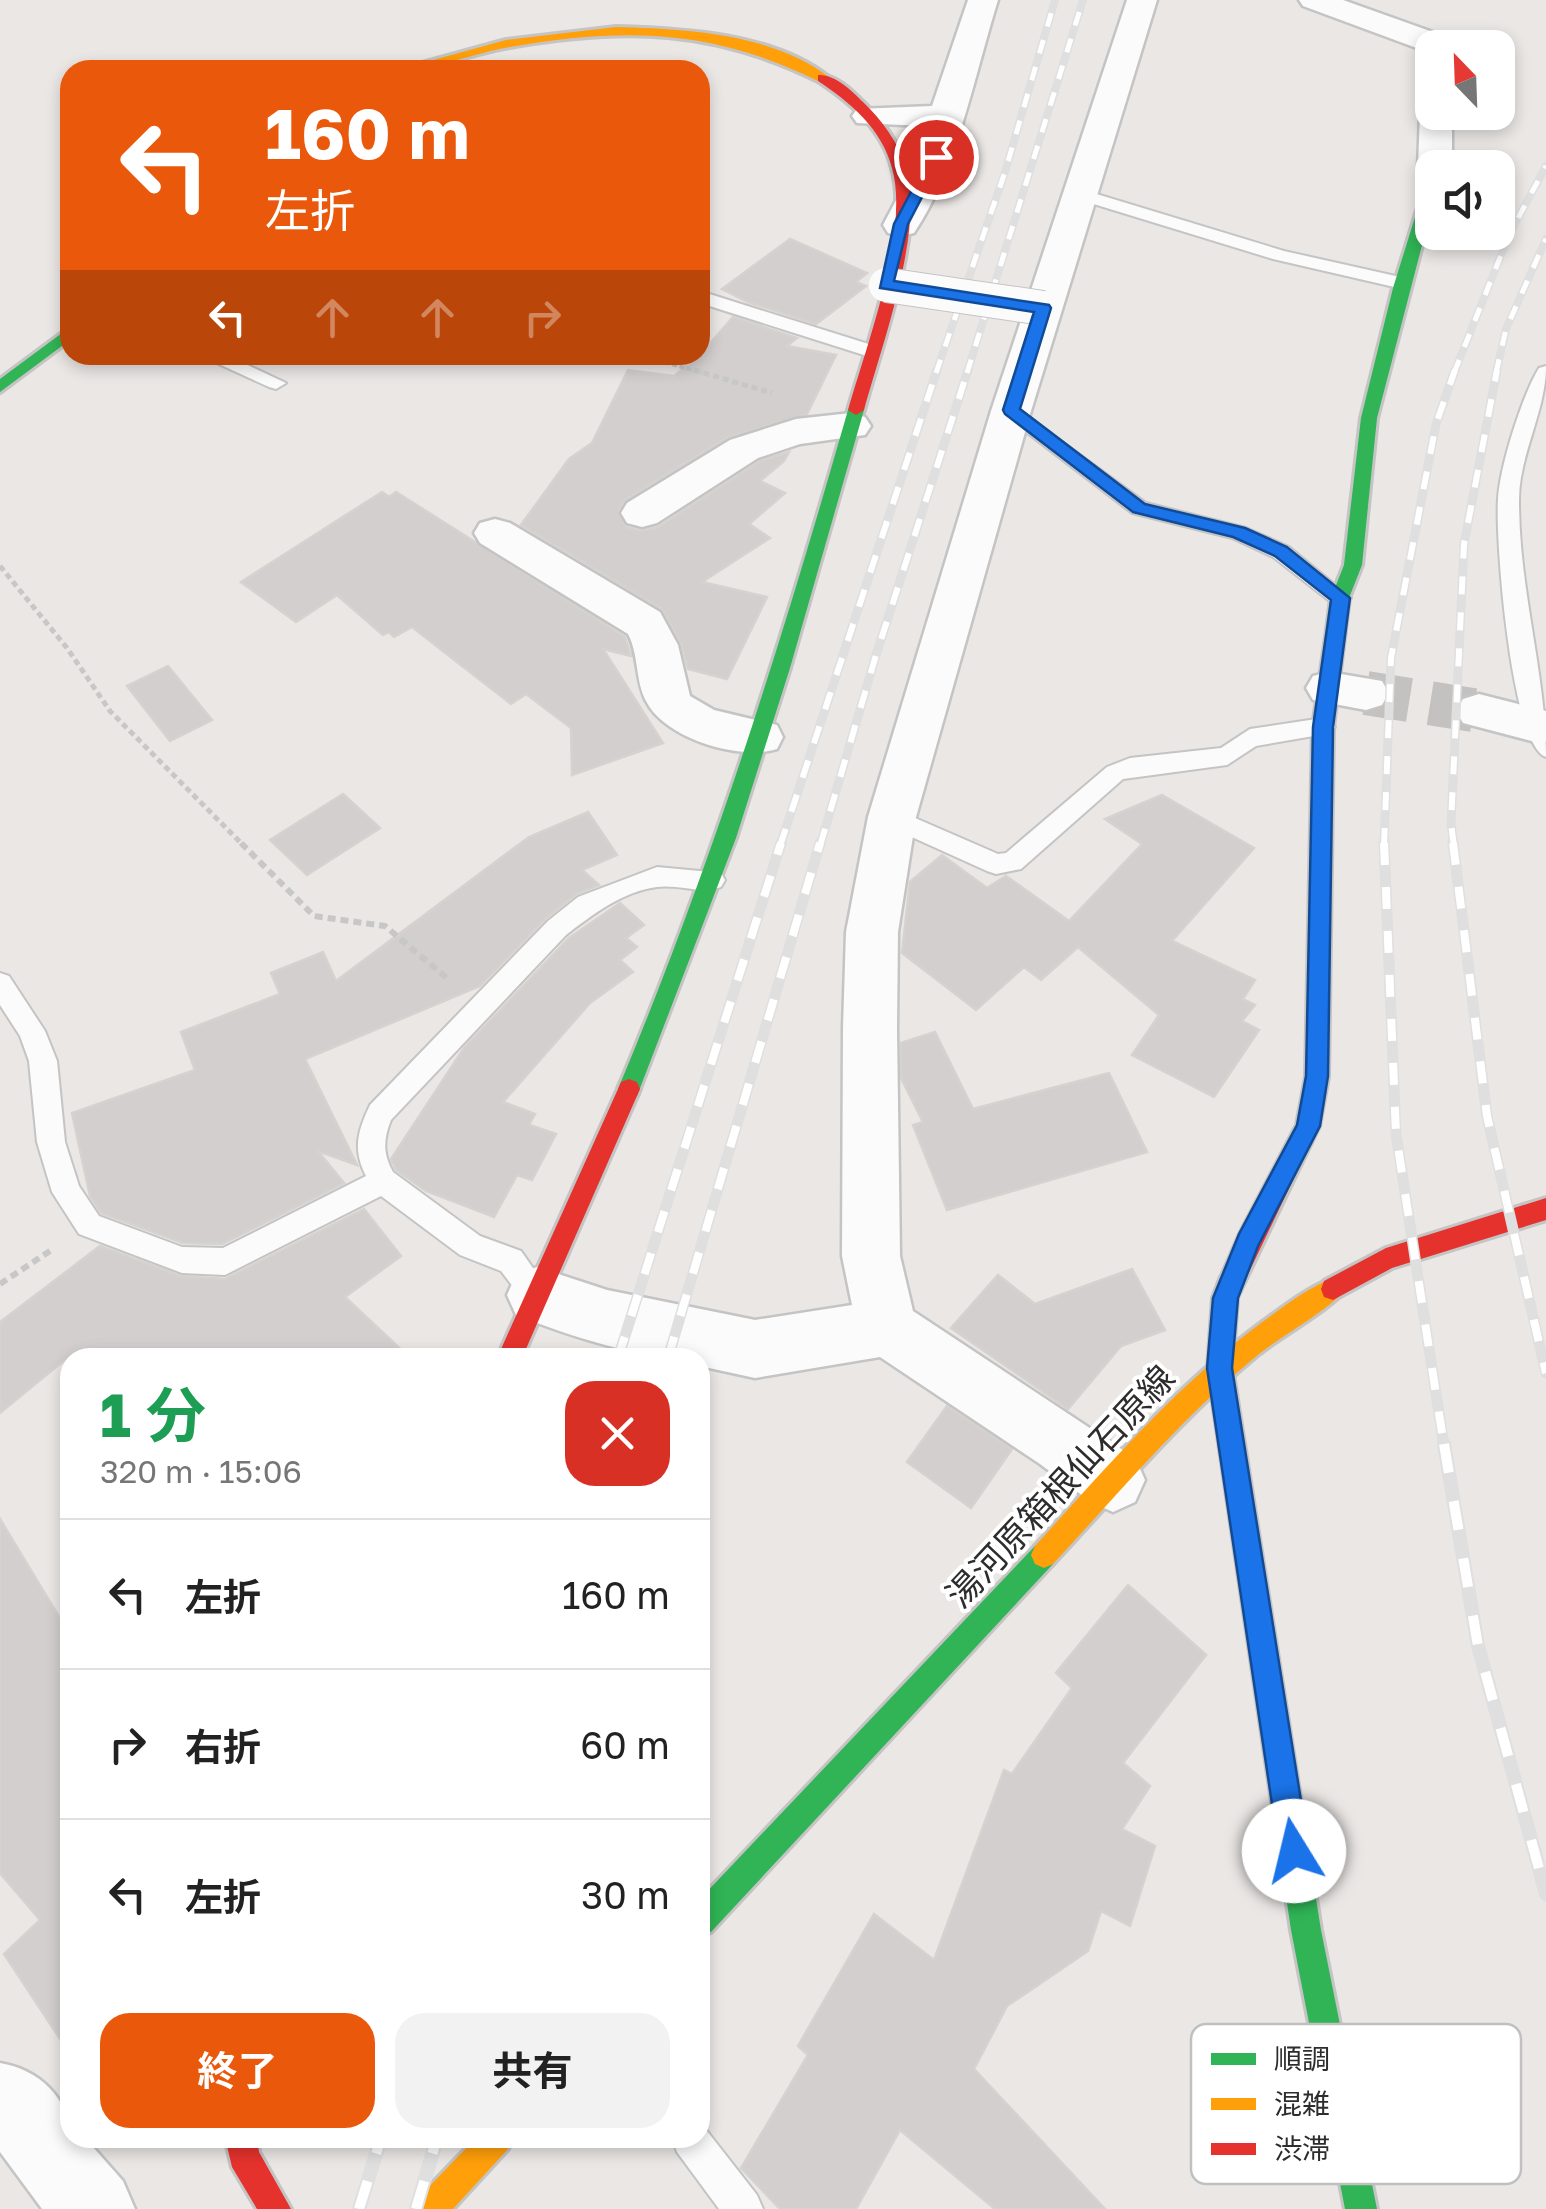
<!DOCTYPE html>
<html lang="ja">
<meta charset="utf-8">
<style>
:root{--surface:#fff;--page:#f2f2f2;--text:#222;--muted:#767676;--line:#e0e0e0;--accent:#ea580c}
body{margin:0;font-family:"Golos Text","Noto Sans JP",sans-serif;background:var(--page);color:var(--text);height:100vh;display:flex;flex-direction:column;font-size:38px;white-space:nowrap}
*{box-sizing:border-box;margin:0}
p{font-size:32px;color:var(--muted)}
.icon{flex:none;width:55px;height:55px;fill:none;stroke:currentColor;stroke-width:2;stroke-linecap:round;stroke-linejoin:round}
.map{position:relative;flex:1;overflow:hidden}
.drawer{position:absolute;left:60px;top:1348px;width:650px;height:800px;display:flex;flex-direction:column;background:var(--surface);border-radius:30px;box-shadow:0 5px 15px #0003}
.drawer>*{flex:none}
.guide{position:absolute;left:60px;top:60px;width:650px;height:305px;border-radius:30px;box-shadow:0 5px 15px #0003;background:#ea580c;color:#fff;overflow:hidden}
.needle{width:65px;rotate:337deg}
.controls{position:absolute;left:1415px;top:30px;display:grid;gap:20px}
.controls a{display:grid;place-items:center;width:100px;height:100px;border-radius:20px;background:var(--surface);box-shadow:0 5px 15px #0003;font-size:50px}
.pin{position:absolute;display:grid;place-items:center;width:85px;height:85px;color:#fff;margin:-42px;border:5px solid #fff;border-radius:50%;box-shadow:0 2px 10px #0007}
.me{position:absolute;width:110px;margin:-55px;rotate:351deg;stroke-linejoin:round;filter:drop-shadow(0 0 8px #0008)}
.turn{display:flex;align-items:center;gap:35px;height:210px;padding:0 40px;font-size:45px}
.turn .icon{width:130px;height:130px;stroke-width:2.5}
.turn b{display:block;font-size:70px;line-height:85px}
.lanes{display:flex;align-items:center;height:95px;padding:0 40px;background:#0003;justify-content:center;gap:50px;direction:ltr}
.lanes .off{opacity:.35}
.round{display:grid;place-items:center;flex:none;width:105px;height:105px;border-radius:30px;background:var(--page)}
.overview{display:flex;align-items:center;justify-content:space-between;height:170px;padding:0 40px}
h1{font-size:60px;font-weight:700;line-height:75px;color:#1e9e55}
.button{display:flex;gap:20px;margin-top:auto;padding:20px 40px}
.button a{flex:1;height:115px;border-radius:30px;background:var(--accent);color:#fff;font-size:40px;font-weight:700;line-height:115px;text-align:center}
.button a+a{background:var(--page);color:var(--text)}
ul{padding:0;list-style:none}
li{display:flex;align-items:center;gap:30px;height:150px;padding:0 40px;border-top:2px solid var(--line)}
li div{flex:1}
li b{display:block;font-size:38px}
li em{font-style:normal}
.map>svg:first-child{display:block}
</style>
<div class="map">
<svg width="1546" height="2209" viewBox="0 0 1546 2209">
<rect width="100%" height="100%" fill="#eae7e5"/>
<!-- building -->
<g fill="#d2cfce" stroke="#d5d2d0" stroke-width="2.5">
<polygon points="790,239 867,273 856,282 866,286 816,324 748,302 722,289"/>
<polygon points="733,317 797,338 787,346 836,355 807,414 728,437 625,500 618,511 626,527 641,531 658,527 760,461 789,452 784,461 760,481 785,493 749,524 770,538 702,582 767,597 727,679 688,669 681,643 662,609 521,525 569,459 592,443 628,370 674,376 700,355"/>
<polygon points="382,492 389,497 396,492 625,637 631,656 603,649 663,743 572,775 571,728 526,694 511,704 412,627 394,637 389,632 383,635 337,595 296,622 241,582"/>
<polygon points="168,666 212,720 170,741 127,686"/>
<polygon points="343,794 380,828 307,875 270,840"/>
<polygon points="1162,795 1254,848 1172,941 1255,980 1243,999 1255,1005 1242,1021 1259,1030 1214,1097 1132,1055 1159,1015 1078,947 1041,980 1024,967 976,1010 902,953 910,882 942,855 987,888 1006,876 1069,921 1142,844 1105,819"/>
<polygon points="588,812 617,855 582,870 599,885 576,894 546,918 480,986 305,1059 357,1165 318,1151 344,1183 222,1244 183,1243 101,1213 90,1196 72,1113 195,1070 181,1032 280,994 271,973 323,952 336,981 529,837"/>
<polygon points="620,903 644,925 626,938 637,947 620,960 633,972 590,1003 503,1102 535,1114 529,1125 556,1134 532,1180 517,1175 494,1217 426,1191 396,1170 391,1159 464,1048 569,938"/>
<polygon points="935,1032 973,1109 1109,1073 1147,1152 947,1210 913,1125 923,1122 901,1078 901,1043"/>
<polygon points="364,1209 401,1256 345,1297 410,1358 67,1358 0,1413 0,1322 100,1246 181,1276 225,1279"/>
<polygon points="1132,1269 1165,1330 1121,1346 1068,1409 951,1328 998,1275 1035,1304"/>
<polygon points="947,1406 1012,1449 971,1508 907,1462"/>
<polygon points="0,1519 70,1635 70,2054 4,1954 40,1920 0,1873"/>
<polygon points="1128,1585 1206,1655 1123,1763 1150,1786 1122,1829 1155,1846 1130,1926 1101,1911 1088,1951 1007,2006 974,2069 1105,2209 995,2209 900,2130 856,2209 780,2209 741,2168 808,2055 798,2046 874,1914 934,1960 1004,1770 1012,1774 1072,1688 1056,1673"/>
</g>
<g fill="none" stroke-linecap="round" stroke-linejoin="round">
<!-- street-tunnel -->
<polyline stroke="#c4c2c0" stroke-width="44" stroke-dasharray="44 21" stroke-linecap="butt" points="1366,693 1479,711"/>
<!-- lane casing -->
<g stroke="#c5c4c4" stroke-width="4">
<g id="lane">
<polygon points="1080,189 1284,251 1409,279 1412,283 1403,289 1273,259 1074,198 1071,194"/>
<polygon points="700,291 878,347 881,351 878,355 864,355 700,303"/>
<polygon points="199,355 226,355 286,383 276,389 269,387"/>
<path d="M1546,366C1546,412 1518,457 1519,502C1519,590 1546,674 1546,757C1511,746 1495,537 1498,499C1500,466 1522,396 1539,368Z"/>
<polygon points="1011,405 1146,503 1246,528 1289,547 1351,598 1340,606 1332,603 1273,557 1232,538 1132,513 1004,415 1001,411"/>
<polygon points="1323,718 1331,721 1335,727 1331,733 1256,746 1227,765 1123,779 1021,869 996,874 987,871 883,824 880,817 883,810 892,808 998,854 1006,853 1107,767 1130,758 1221,748 1250,729"/>
<path d="M657,867L721,873L725,880L721,887C700,894 678,884 657,887C623,891 592,915 566,935L391,1120C383,1140 383,1154 393,1172L480,1236L521,1251L552,1295L547,1305L537,1309L527,1305L501,1271L460,1255L381,1196L225,1275L182,1273L79,1234L52,1192L37,1142L29,1061L20,1036L0,1005V973L9,976L45,1031L57,1061L65,1142L79,1186L99,1216L182,1247L223,1248L366,1176C352,1149 358,1130 370,1105L548,921L578,897Z"/>
<polygon points="700,2122 757,2195 763,2209 719,2209 677,2152 672,2138 700,2138"/>
</g>
</g>
<!-- street casing -->
<g stroke="#c5c4c4" stroke-width="5">
<g id="street">
<path d="M968,0H998C975,73 957,170 914,233L901,236L888,233L883,225L919,157L926,126L857,123L852,116L857,109L932,106Z"/>
<path d="M1127,0H1157L1031,411L916,817L898,932L897,1028L900,1256L913,1311L1135,1458L1145,1480L1135,1502L1113,1512L1091,1502L1040,1464L880,1357L755,1378L700,1366V1358C635,1358 576,1338 516,1315L507,1295L516,1275L537,1267L607,1290L755,1320L852,1305L842,1256L843,1028L846,932L868,817L991,411Z"/>
<polygon points="1299,0 1343,0 1444,36 1449,43 1446,48 1432,48 1432,52 1422,50 1303,6"/>
<polygon points="1432,103 1432,112 1452,112 1452,168 1432,168 1432,178 1423,175 1418,168 1420,112"/>
<polygon points="851,413 865,417 871,426 865,435 800,444 758,458 657,523 642,527 627,523 621,513 627,503 730,440 796,419"/>
<path d="M495,519L510,523L660,612L678,645L690,696L714,710L777,725L783,737L777,749C739,761 664,738 646,701C635,680 639,655 628,634L480,543L474,533L480,523Z"/>
<polygon points="1329,672 1382,681 1389,693 1382,705 1366,710 1313,700 1306,688 1313,676"/>
<polygon points="1479,694 1546,711 1546,741 1539,743 1463,723 1456,711 1463,699"/>
<path d="M0,2063C38,2069 70,2098 70,2138H85L123,2181L135,2209H42L0,2152Z"/>
</g>
</g>
<!-- fast casing -->
<g stroke="#c5c4c4" stroke-width="6">
<g id="fast">
<polygon points="1432,181 1432,207 1377,418 1362,565 1349,598 1345,630 1336,636 1327,630 1331,598 1344,565 1361,418 1393,288 1425,185"/>
<polygon points="70,327 70,340 0,392 0,379"/>
<path d="M856,405L864,410L790,668L736,838L637,1096L629,1099L621,1096L618,1089C711,868 782,641 848,410Z"/>
<polygon points="1230,1274 1239,1277 1242,1285 1237,1298 1232,1368 1321,1930 1377,2209 1345,2209 1291,1930 1208,1368 1213,1298 1221,1277"/>
<polygon points="1044,1542 1053,1546 1057,1555 1053,1564 711,1932 700,1936 700,1899 1035,1546"/>
</g>
</g>
<!-- slow casing -->
<g stroke="#c5c4c4" stroke-width="6">
<g id="slow">
<path d="M616,27C685,29 773,33 830,78L818,81C713,29 625,27 510,47C473,53 436,70 397,70L506,40Z"/>
<path d="M1333,1278L1342,1281L1345,1289C1338,1304 1277,1339 1259,1354C1183,1416 1120,1492 1053,1564L1044,1568L1035,1564L1031,1555L1035,1546C1106,1468 1176,1386 1261,1323C1283,1307 1307,1288 1333,1278Z"/>
<polygon points="476,2138 513,2138 508,2149 453,2209 415,2209 419,2197"/>
</g>
</g>
<!-- jam casing -->
<g stroke="#c5c4c4" stroke-width="6">
<g id="jam">
<path d="M818,75C835,74 852,91 863,102C882,120 898,142 906,167C925,230 881,347 864,410L856,415L848,410C866,347 910,231 892,168C882,129 850,102 818,81Z"/>
<polygon points="1336,624 1345,630 1333,727 1328,1077 1319,1126 1239,1293 1230,1296 1221,1293 1218,1285 1240,1234 1297,1125 1306,1077 1313,727 1327,630"/>
<polygon points="629,1079 637,1082 640,1089 522,1358 497,1358 618,1089 621,1082"/>
<polygon points="1546,1198 1546,1220 1392,1268 1333,1300 1324,1297 1321,1289 1324,1281 1386,1248"/>
<polygon points="225,2138 257,2138 259,2152 291,2209 257,2209 232,2167"/>
</g>
</g>
<!-- path-far2 -->
<polyline stroke="#c7c7c7" stroke-width="4" stroke-dasharray="5 2.5" stroke-linecap="butt" points="598,355 668,363 702,373"/>
<!-- path-far1 -->
<g stroke="#c7c7c7" stroke-width="5" stroke-dasharray="6 4" stroke-linecap="butt">
<polyline points="694,370 772,393"/>
<polyline points="0,566 67,648 110,711 244,846"/>
</g>
<!-- path -->
<g stroke="#c7c7c7" stroke-width="6" stroke-dasharray="8 5" stroke-linecap="butt">
<polyline points="241,843 314,916 385,926 448,979"/>
<polyline points="0,1284 53,1249"/>
</g>
<!-- lane -->
<use href="#lane" fill="#fcfbfb" fill-rule="evenodd"/>
<!-- street -->
<use href="#street" fill="#fcfbfb" fill-rule="evenodd"/>
<!-- fast -->
<use href="#fast" fill="#30b455" fill-rule="evenodd"/>
<!-- slow -->
<use href="#slow" fill="#ff9f0a" fill-rule="evenodd"/>
<!-- jam -->
<use href="#jam" fill="#e5322d" fill-rule="evenodd"/>
<!-- rail-far3 casing -->
<g stroke="#dfdfe0" stroke-width="8">
<g id="rail-far3">
<polyline points="936,373 1005,172 1055,0"/>
<polyline points="967,373 1083,0"/>
<polyline points="1454,373 1509,235 1546,166"/>
<polyline points="1496,373 1506,329 1546,239"/>
</g>
</g>
<!-- rail-far2 casing -->
<g stroke="#dfdfe0" stroke-width="9">
<g id="rail-far2">
<polyline points="780,846 937,370"/>
<polyline points="820,846 876,655 968,370"/>
<polyline points="1384,846 1391,658 1436,424 1455,370"/>
<polyline points="1454,846 1451,824 1464,544 1497,370"/>
</g>
</g>
<!-- rail-far1 casing -->
<g stroke="#dfdfe0" stroke-width="11">
<g id="rail-far1">
<polyline points="1384,843 1396,1134 1444,1446"/>
<polyline points="1453,843 1487,1116 1546,1373"/>
<polyline points="618,1358 781,843"/>
<polyline points="668,1358 820,843"/>
</g>
</g>
<!-- rail casing -->
<g stroke="#dfdfe0" stroke-width="14">
<g id="rail">
<polyline points="1444,1444 1478,1646 1546,1894"/>
<polyline points="359,2209 381,2138"/>
<polyline points="416,2209 437,2138"/>
</g>
</g>
<!-- rail-far3 -->
<use href="#rail-far3" stroke="#fff" stroke-width="5" stroke-dasharray="14" stroke-linecap="butt"/>
<!-- rail-far2 -->
<use href="#rail-far2" stroke="#fff" stroke-width="6" stroke-dasharray="18" stroke-linecap="butt"/>
<!-- rail-far1 -->
<use href="#rail-far1" stroke="#fff" stroke-width="8" stroke-dasharray="22" stroke-linecap="butt"/>
<!-- rail -->
<use href="#rail" stroke="#fff" stroke-width="10" stroke-dasharray="29" stroke-linecap="butt"/>
<!-- street-bridge casing -->
<g stroke="#c5c4c4" stroke-width="36" stroke-linecap="butt">
<polyline id="street-bridge" points="886,285 1043,308"/>
</g>
<!-- street-bridge -->
<use href="#street-bridge" stroke="#fcfbfb" stroke-width="34"/>
</g>
<!-- route -->
<polygon fill="#1a73e8" stroke="#114b97" stroke-width="2.5" points="931,154 943,157 908,224 894,281 1049,305 1051,308 1020,409 1145,504 1245,528 1287,547 1350,598 1333,727 1328,1076 1320,1126 1258,1246 1238,1298 1232,1368 1309,1851 1304,1862 1294,1866 1284,1862 1279,1851 1207,1368 1213,1298 1239,1234 1297,1125 1306,1076 1313,727 1331,600 1275,556 1233,537 1133,512 1005,414 1003,410 1034,312 880,288 894,224"/>
<g text-anchor="middle" dominant-baseline="central" stroke-width="8" stroke-linejoin="round" paint-order="stroke">
<!-- street labels -->
<g font-size="35" fill="#2d2d2d" stroke="#fff">
<text transform="translate(1060 1486) rotate(-47)">湯河原箱根仙石原線</text>
</g>
</g>
<!-- legend -->
<rect x="1191" y="2024" width="330" height="160" rx="15" fill="#fff" stroke="#c0c0c0" stroke-width="2.5"/>
<rect x="1211" y="2053" width="45" height="12" fill="#30b455"/>
<rect x="1211" y="2098" width="45" height="12" fill="#ff9f0a"/>
<rect x="1211" y="2143" width="45" height="12" fill="#e5322d"/>
<g font-size="28" fill="#2d2d2d">
<text x="1274" y="2069">順調</text>
<text x="1274" y="2114">混雑</text>
<text x="1274" y="2159">渋滞</text>
</g>
</svg>
<div class="controls">
<a><svg class="needle" viewBox="-14 -14 28 28"><path d="M0-13l5 13h-10z" fill="#e53935"/><path d="M0 13l5-13h-10z" fill="#767676"/></svg></a>
<a><svg class="icon" aria-label="sound" viewBox="0 0 24 24"><path d="M4 9h4l5-4v14l-5-4H4zM17 9q2 3 0 6"/></svg></a>
</div>
<div class="pin" style="left:936px;top:157px;background:#d93025"><svg class="icon" aria-label="arrive" viewBox="0 0 24 24"><path d="M6 21V4h12l-3 4 3 4H6"/></svg></div>
<svg class="me" style="left:1294px;top:1851px" viewBox="-20 -20 40 40"><circle r="19" fill="#fff"/><path d="M0-13L10 11 0 6-10 11z" fill="#1a73e8"/></svg>
<div class="guide">
<div class="turn"><svg class="icon" aria-label="left" viewBox="0 0 24 24"><path d="M17 20v-9H6M10 6l-5 5 5 5"/></svg><div><b>160 m</b>左折</div></div>
<div class="lanes"><svg class="icon" aria-label="left" viewBox="0 0 24 24"><path d="M17 20v-9H6M10 6l-5 5 5 5"/></svg><svg class="icon off" aria-label="ahead" viewBox="0 0 24 24"><path d="M12 20V5M6 11l6-6 6 6"/></svg><svg class="icon off" aria-label="ahead" viewBox="0 0 24 24"><path d="M12 20V5M6 11l6-6 6 6"/></svg><svg class="icon off" aria-label="right" viewBox="0 0 24 24"><path d="M7 20v-9h11M14 6l5 5-5 5"/></svg></div>
</div>
<section class="drawer">
<div class="overview"><div><h1>1 分</h1><p>320 m · 15:06</p></div><a class="round" style="background:#d93025;color:#fff"><svg class="icon" aria-label="close" viewBox="0 0 24 24"><path d="M6 6l12 12M18 6L6 18"/></svg></a></div>
<ul>
<li><svg class="icon" aria-label="left" viewBox="0 0 24 24"><path d="M17 20v-9H6M10 6l-5 5 5 5"/></svg><div><b>左折</b></div><em>160 m</em></li>
<li><svg class="icon" aria-label="right" viewBox="0 0 24 24"><path d="M7 20v-9h11M14 6l5 5-5 5"/></svg><div><b>右折</b></div><em>60 m</em></li>
<li><svg class="icon" aria-label="left" viewBox="0 0 24 24"><path d="M17 20v-9H6M10 6l-5 5 5 5"/></svg><div><b>左折</b></div><em>30 m</em></li>
</ul>
<div class="button"><a>終了</a><a>共有</a></div>
</section>
</div>
